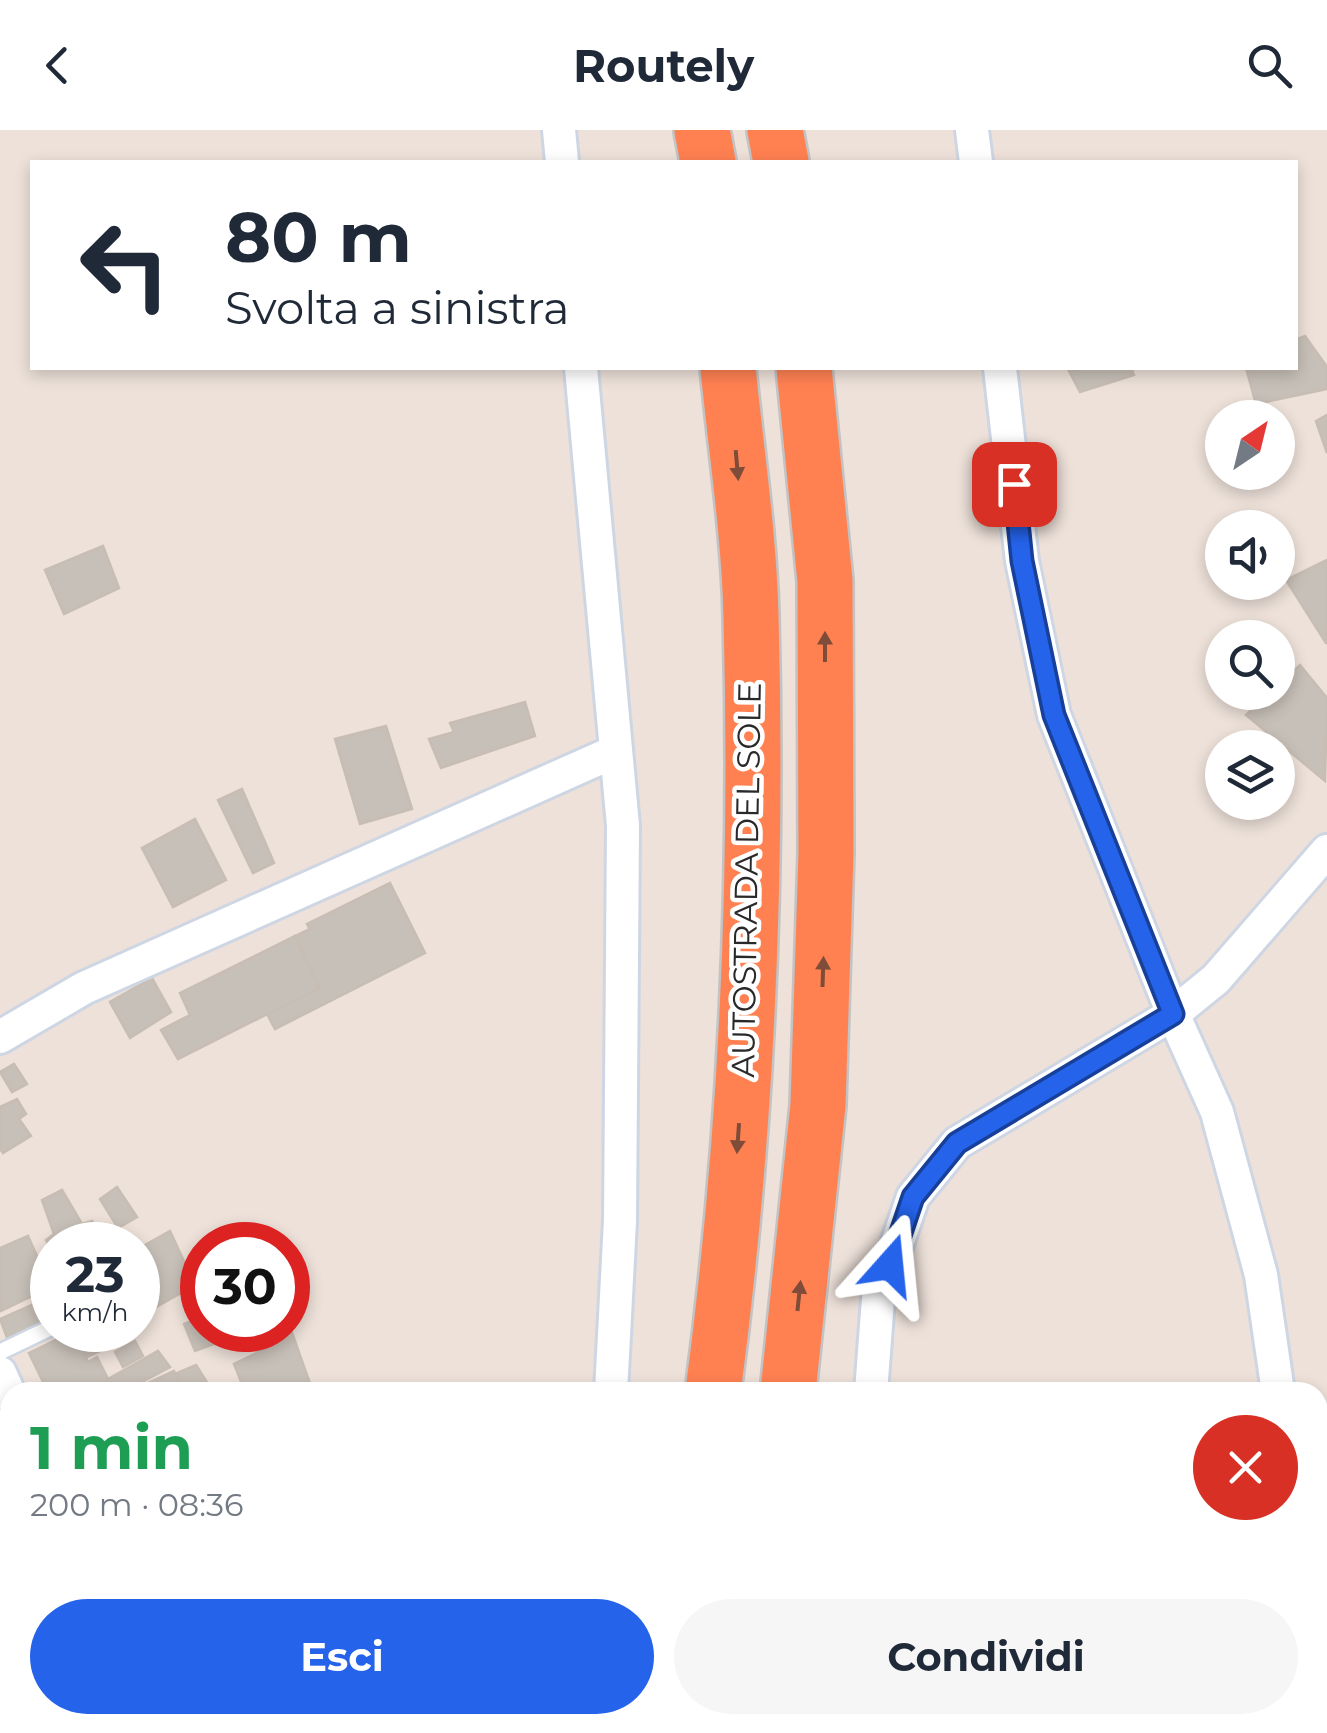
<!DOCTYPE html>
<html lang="it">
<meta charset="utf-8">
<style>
:root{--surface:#fff;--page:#f6f6f7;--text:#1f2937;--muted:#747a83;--accent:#2563eb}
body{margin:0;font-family:Montserrat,sans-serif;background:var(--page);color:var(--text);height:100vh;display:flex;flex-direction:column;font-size:38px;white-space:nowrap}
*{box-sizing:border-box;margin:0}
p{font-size:32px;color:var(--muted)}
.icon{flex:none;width:55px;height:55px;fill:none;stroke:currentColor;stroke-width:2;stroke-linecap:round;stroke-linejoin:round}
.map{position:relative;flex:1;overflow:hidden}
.details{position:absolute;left:0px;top:1252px;width:1328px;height:352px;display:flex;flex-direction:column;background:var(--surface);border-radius:30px 30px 0 0;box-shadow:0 5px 15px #0003}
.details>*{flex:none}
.top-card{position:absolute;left:30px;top:30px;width:1268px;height:210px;border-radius:0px;box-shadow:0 5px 15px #0003;background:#fff;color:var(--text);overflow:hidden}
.needle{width:65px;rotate:35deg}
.controls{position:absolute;left:1205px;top:270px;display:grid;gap:20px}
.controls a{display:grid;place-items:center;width:90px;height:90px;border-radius:50%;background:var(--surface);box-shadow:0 5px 15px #0003;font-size:50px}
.speed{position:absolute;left:30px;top:1092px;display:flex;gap:20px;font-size:50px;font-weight:700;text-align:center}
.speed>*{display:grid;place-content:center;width:130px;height:130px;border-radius:50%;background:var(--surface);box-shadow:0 5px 15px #0003;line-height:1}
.speed small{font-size:25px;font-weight:400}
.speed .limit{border:15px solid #d22;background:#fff;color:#111}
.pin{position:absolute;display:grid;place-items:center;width:85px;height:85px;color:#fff;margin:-42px;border-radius:20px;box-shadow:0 5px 15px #0006}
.me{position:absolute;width:110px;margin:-55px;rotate:18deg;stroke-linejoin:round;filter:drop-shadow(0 0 8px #0008)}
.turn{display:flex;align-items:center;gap:35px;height:210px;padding:0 30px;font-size:45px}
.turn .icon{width:130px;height:130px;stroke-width:2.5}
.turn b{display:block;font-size:70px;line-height:85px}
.round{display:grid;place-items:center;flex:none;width:105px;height:105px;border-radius:52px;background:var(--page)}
.overview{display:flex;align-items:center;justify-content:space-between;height:170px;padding:0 30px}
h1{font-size:60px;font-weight:700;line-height:75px;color:#1e9e55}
.cta{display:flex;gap:20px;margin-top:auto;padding:20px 30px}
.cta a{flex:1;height:115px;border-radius:60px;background:var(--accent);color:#fff;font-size:40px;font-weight:700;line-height:115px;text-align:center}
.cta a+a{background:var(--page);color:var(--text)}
header{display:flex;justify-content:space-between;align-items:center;height:130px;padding:0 30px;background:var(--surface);font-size:45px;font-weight:700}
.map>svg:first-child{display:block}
</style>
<header><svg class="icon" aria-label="back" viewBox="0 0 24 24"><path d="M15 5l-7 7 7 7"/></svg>Routely<svg class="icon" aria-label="search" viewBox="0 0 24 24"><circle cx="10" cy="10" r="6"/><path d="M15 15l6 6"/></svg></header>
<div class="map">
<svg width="1327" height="1603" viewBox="0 0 1327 1603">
<rect width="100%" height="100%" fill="#ede1d9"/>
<!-- building -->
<g fill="#c7c0b8" stroke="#c8bdb3" stroke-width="2.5">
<polygon points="1305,206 1327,237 1327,259 1256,274 1246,238 1295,238 1295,210"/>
<polygon points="1078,238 1131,238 1134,245 1080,262 1069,241"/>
<polygon points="1327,285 1327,323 1316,291"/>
<polygon points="103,416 119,458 64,484 45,440"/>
<polygon points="1327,430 1327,513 1326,513 1286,450"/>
<polygon points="1300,535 1327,568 1325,651 1246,585 1270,562 1278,562 1278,555"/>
<polygon points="525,572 535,606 441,638 429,609 454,602 450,593"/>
<polygon points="386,596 412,679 360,694 335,609"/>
<polygon points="242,659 274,733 253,743 218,670"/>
<polygon points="195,689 226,750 173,777 142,718"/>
<polygon points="390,753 425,823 275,899 267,884 319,858 295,806 310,799 307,794"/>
<polygon points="295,806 319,858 178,929 161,900 190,885 180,863"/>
<polygon points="152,848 171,882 130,908 110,872"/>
<polygon points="14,934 27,954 12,962 0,942"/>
<polygon points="17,969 26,984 19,989 31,1006 3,1023 0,1019 0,977"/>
<polygon points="117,1057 137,1087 118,1098 100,1069"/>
<polygon points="62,1060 82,1094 92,1091 99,1105 80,1115 52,1115 52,1122 46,1110 54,1104 42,1070"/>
<polygon points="170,1101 195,1155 149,1181 138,1159 138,1119"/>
<polygon points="28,1106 51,1157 1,1181 0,1118"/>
<polygon points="52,1166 52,1190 8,1210 0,1189"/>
<polygon points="202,1187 202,1200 209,1200 214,1214 195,1221 184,1194"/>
<polygon points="290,1197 313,1262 245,1262 234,1234 257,1223 253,1209"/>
<polygon points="75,1200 102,1200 111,1216 87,1227"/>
<polygon points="74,1201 88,1232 97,1227 108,1249 158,1221 170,1237 123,1262 48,1262 29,1223"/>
<polygon points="135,1211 143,1226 123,1237 115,1222"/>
<polygon points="196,1235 213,1262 178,1262 183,1261 175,1244"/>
<polygon points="174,1241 183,1261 129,1262"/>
<polygon points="10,1332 10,1381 0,1385 0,1336"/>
<polygon points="10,1466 10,1525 6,1527 0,1511 0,1470"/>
<polygon points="10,1574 10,1595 31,1596 16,1603 0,1603 0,1577"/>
<polygon points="146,1595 147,1598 136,1603 91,1603 90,1596"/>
<polygon points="241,1595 256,1595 259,1603 222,1603"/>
</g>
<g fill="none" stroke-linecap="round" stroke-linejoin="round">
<!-- service casing -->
<g stroke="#cfd6e3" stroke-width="20">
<g id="service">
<polyline points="0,1222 52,1197"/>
<polyline points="49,1603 68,1595"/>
</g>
</g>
<!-- minor casing -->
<g stroke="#cfd6e3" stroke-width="38">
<g id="minor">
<polyline points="559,0 562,32"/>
<polyline points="972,0 976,32"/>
<polyline points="581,238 623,696 620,1091 611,1262"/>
<polyline points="1000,238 1022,431 1054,585 1173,884 1217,982 1261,1145 1278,1262"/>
<polyline points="0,907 84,858 616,621"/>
<polyline points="0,1243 10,1265"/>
<polyline points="871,1262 878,1169 913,1067 957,1013 1173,884 1216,849 1327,721"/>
<polyline points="1318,1592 1319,1603"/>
<polyline points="170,1595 176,1603"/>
<polyline points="558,1603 560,1595"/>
<polyline points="842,1603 843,1595"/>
</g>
</g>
<!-- motorway casing -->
<g stroke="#c3c3c3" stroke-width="60">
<g id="motorway">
<polyline points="702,0 708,32"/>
<polyline points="775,0 781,32"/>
<path d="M713,1262C747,1006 758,745 751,486C749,403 736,320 728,238"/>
<polyline points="788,1262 818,975 826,723 825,451 804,238"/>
<polyline points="655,1603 657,1595"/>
<polyline points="742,1603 744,1595"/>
</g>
</g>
<!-- service -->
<use href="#service" stroke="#fff" stroke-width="15"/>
<!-- minor -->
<use href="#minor" stroke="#fff" stroke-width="32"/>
<!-- motorway -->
<use href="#motorway" stroke="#ff8152" stroke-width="55"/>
</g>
<!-- one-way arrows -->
<defs><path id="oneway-solid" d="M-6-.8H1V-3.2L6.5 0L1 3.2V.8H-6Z" transform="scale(2.5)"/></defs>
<g fill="#7f4c39">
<use href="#oneway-solid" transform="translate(737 335) rotate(85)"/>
<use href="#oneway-solid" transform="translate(825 517) rotate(-90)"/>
<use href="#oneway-solid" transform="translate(823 842) rotate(-88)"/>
<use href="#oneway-solid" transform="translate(738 1008) rotate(94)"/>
<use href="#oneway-solid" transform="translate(799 1166) rotate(-84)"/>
</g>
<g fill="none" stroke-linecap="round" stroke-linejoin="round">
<!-- route casing -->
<g stroke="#184099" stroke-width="25">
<polyline id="route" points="890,1135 913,1067 957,1013 1173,884 1054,585 1022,431 1014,354"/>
</g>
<!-- route -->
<use href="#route" stroke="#2563eb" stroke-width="18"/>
</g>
<g text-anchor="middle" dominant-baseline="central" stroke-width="9" stroke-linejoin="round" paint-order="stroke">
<!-- street labels -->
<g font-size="32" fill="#292929" stroke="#fff">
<text transform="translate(746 750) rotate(-89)">AUTOSTRADA DEL SOLE</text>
</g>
</g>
</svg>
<div class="controls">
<a><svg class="needle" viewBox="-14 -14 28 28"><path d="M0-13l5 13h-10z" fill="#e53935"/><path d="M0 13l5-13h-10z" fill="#747a83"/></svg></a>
<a><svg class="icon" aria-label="sound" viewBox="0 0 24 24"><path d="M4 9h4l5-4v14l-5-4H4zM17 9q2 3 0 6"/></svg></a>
<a><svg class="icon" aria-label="search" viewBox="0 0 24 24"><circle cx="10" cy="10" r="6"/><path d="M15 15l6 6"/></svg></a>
<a><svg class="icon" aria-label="layers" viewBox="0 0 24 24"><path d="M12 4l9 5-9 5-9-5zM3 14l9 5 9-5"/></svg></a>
</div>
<div class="speed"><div>23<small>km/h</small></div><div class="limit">30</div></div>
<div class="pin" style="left:1014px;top:354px;background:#d93025"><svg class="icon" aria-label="arrive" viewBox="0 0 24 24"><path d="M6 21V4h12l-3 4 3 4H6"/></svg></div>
<svg class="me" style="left:890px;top:1135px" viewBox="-20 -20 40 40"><path d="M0-17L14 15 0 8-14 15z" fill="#2563eb" stroke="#fff" stroke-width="4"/></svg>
<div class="top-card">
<div class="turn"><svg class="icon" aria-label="left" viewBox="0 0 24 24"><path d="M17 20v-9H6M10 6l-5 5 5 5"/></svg><div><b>80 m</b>Svolta a sinistra</div></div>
</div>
<section class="details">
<div class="overview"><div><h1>1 min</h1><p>200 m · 08:36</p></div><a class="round" style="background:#d93025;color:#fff"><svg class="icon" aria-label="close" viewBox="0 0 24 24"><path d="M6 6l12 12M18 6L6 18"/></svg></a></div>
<div class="cta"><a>Esci</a><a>Condividi</a></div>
</section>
</div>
